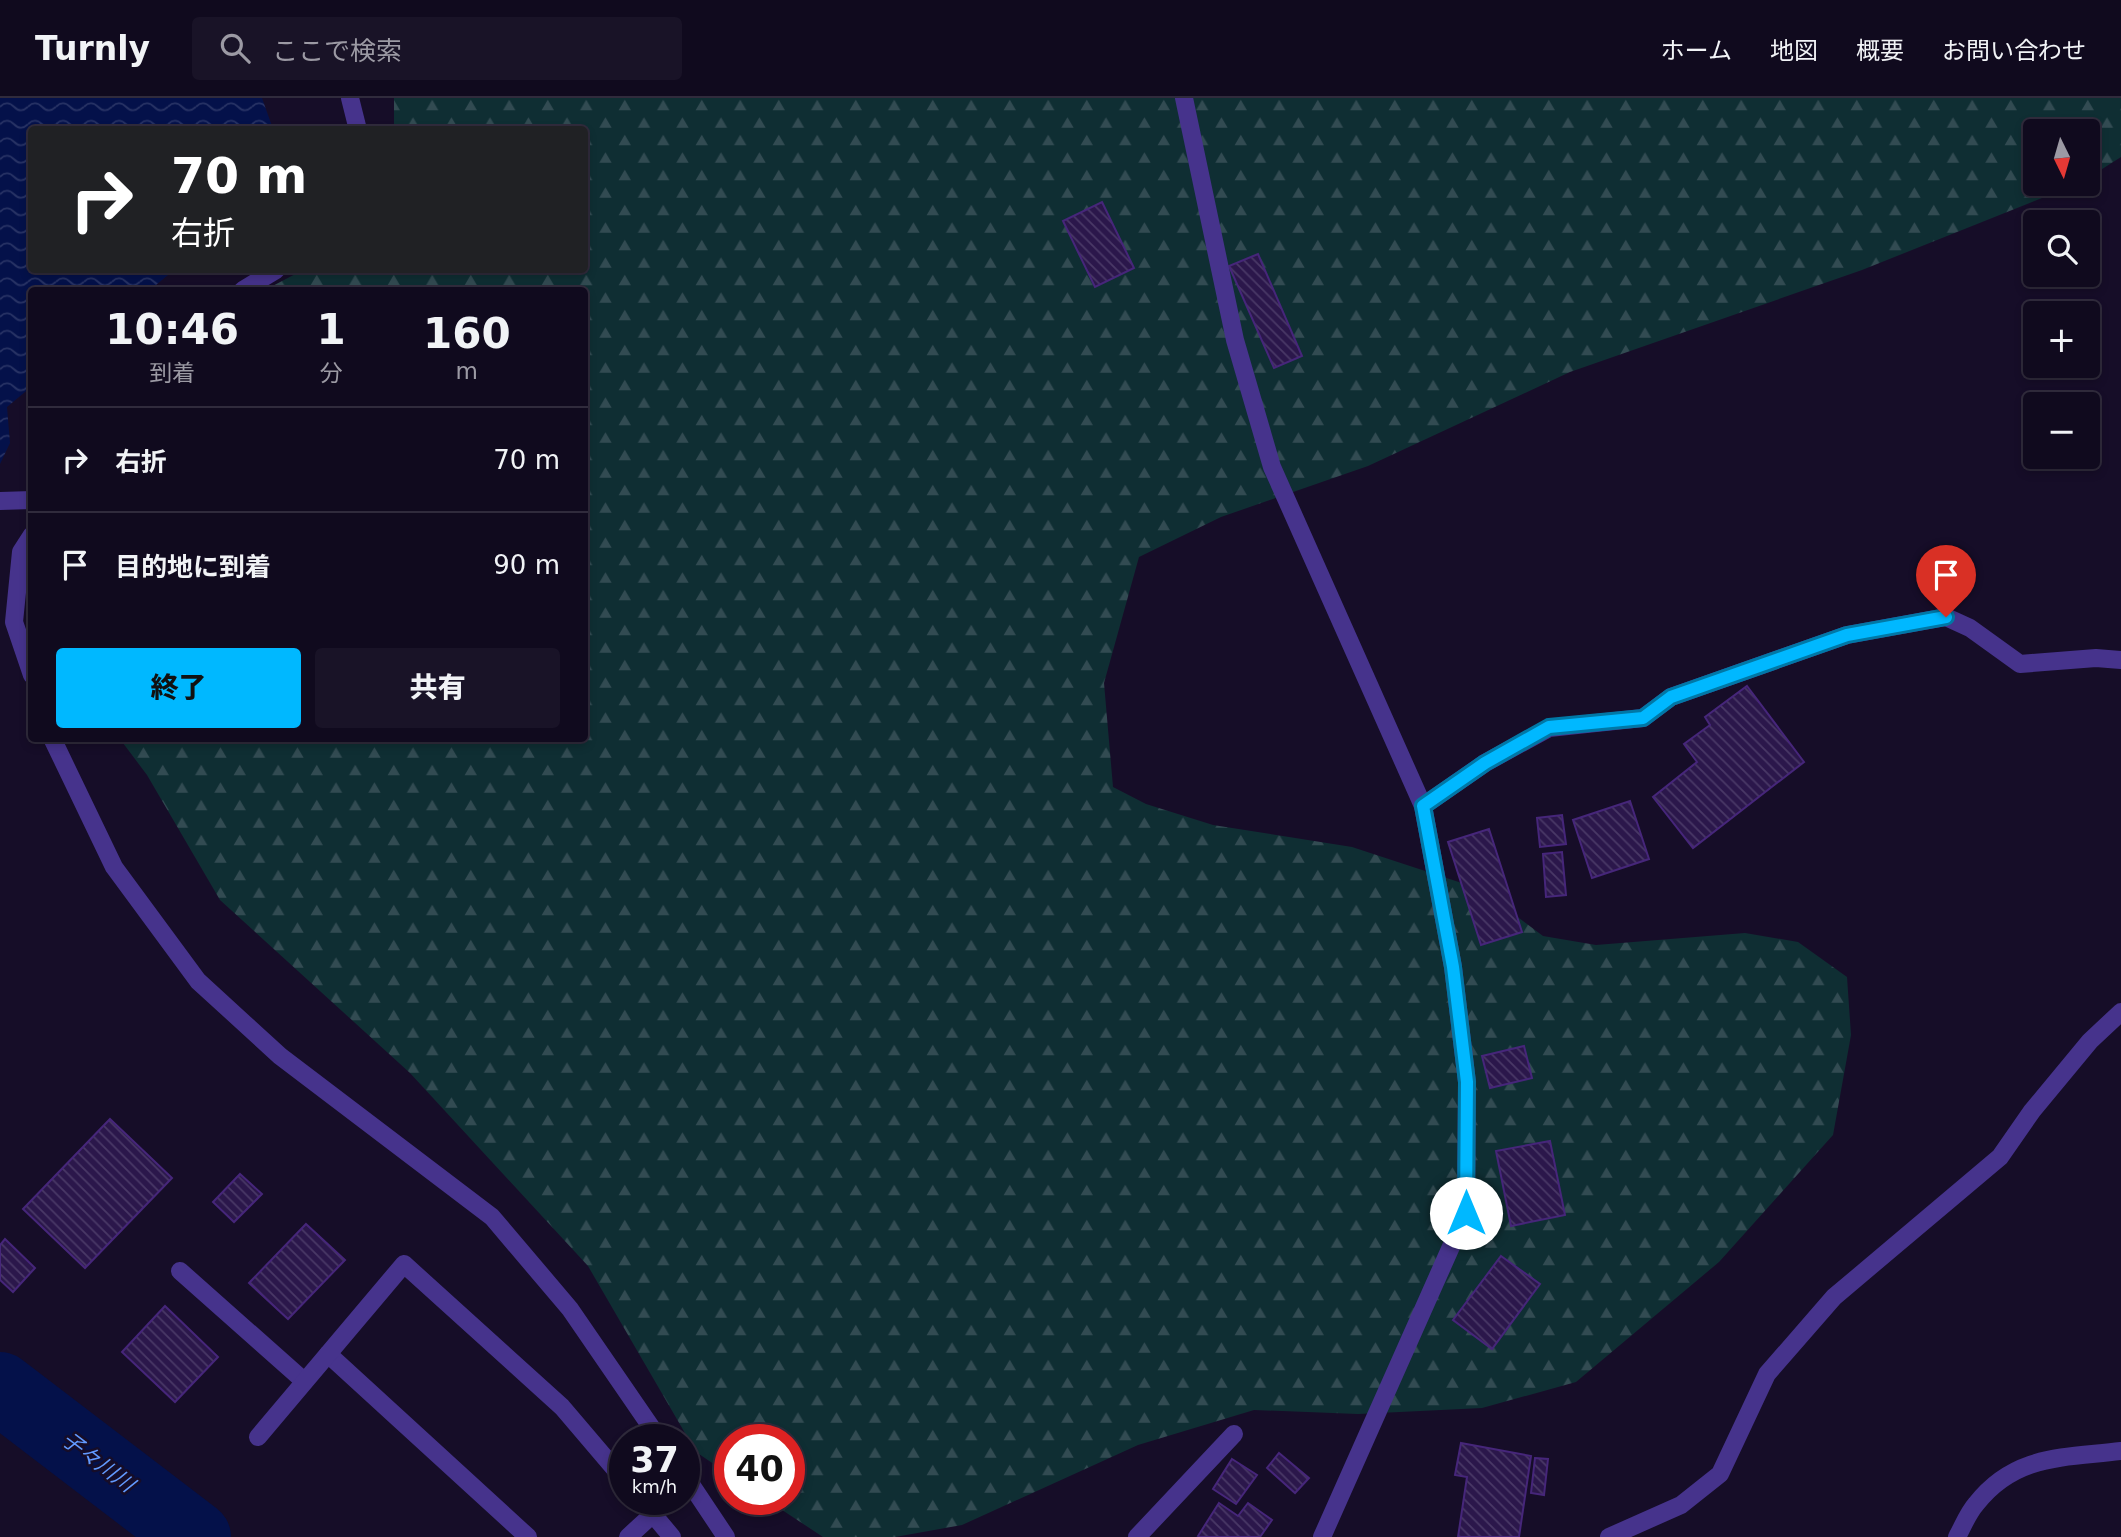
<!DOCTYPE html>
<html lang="ja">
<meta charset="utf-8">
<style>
:root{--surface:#100a1e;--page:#191327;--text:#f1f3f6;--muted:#9c9aa4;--line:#302b3c;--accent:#00b8ff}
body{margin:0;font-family:"DejaVu Sans","Noto Sans JP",sans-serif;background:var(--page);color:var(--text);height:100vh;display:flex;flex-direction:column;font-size:26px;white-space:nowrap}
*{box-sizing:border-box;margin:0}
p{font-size:23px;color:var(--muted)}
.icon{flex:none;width:38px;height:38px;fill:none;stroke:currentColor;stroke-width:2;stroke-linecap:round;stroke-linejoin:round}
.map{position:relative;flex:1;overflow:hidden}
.panel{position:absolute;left:28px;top:189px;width:560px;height:455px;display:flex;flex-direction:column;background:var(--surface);border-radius:7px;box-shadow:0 4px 10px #0003,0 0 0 2px var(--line)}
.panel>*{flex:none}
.hud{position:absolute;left:28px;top:28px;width:560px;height:147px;border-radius:7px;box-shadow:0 4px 10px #0003,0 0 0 2px var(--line);background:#202124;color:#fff;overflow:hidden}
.needle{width:46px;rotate:175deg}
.controls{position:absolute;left:2023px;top:21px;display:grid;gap:14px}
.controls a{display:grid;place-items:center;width:77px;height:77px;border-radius:7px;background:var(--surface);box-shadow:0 4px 10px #0003,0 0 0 2px var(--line);font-size:35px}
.speed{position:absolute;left:609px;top:1326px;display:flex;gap:14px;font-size:35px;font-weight:700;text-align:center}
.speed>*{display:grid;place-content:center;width:91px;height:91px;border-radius:50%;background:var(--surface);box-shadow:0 4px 10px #0003,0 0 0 2px var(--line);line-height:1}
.speed small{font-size:18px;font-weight:400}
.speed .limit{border:10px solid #d22;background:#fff;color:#111}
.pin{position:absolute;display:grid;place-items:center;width:60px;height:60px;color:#fff;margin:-72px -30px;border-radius:50% 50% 50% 0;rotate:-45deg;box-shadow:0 0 7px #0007}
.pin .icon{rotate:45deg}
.me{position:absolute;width:77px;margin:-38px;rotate:0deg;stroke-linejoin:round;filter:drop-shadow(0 0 5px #0008)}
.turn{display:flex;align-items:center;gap:24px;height:147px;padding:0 28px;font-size:32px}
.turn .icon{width:91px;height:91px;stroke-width:2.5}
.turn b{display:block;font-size:49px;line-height:60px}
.eta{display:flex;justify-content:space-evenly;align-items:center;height:119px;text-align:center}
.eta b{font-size:42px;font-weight:800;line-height:49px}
.action{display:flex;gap:14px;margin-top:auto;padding:14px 28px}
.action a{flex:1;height:80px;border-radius:7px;background:var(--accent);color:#111;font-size:28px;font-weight:800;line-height:80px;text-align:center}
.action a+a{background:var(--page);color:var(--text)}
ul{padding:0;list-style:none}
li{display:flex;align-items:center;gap:21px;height:105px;padding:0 28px;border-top:2px solid var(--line)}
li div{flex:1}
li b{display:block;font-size:26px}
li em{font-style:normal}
header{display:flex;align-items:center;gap:42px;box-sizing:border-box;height:98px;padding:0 35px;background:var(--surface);border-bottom:2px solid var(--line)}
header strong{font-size:33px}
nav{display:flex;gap:38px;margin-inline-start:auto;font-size:24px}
.search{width:490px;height:63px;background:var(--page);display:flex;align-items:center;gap:18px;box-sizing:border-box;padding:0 24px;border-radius:7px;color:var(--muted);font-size:26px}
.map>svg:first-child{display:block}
</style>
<header>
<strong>Turnly</strong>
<div class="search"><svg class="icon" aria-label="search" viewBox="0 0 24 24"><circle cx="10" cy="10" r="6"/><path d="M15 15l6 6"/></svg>ここで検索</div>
<nav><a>ホーム</a><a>地図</a><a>概要</a><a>お問い合わせ</a></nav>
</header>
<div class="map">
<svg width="2121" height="1439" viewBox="0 0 2121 1439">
<defs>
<pattern id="forest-firs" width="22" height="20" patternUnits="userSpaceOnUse" patternTransform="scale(1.75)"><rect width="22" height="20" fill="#0f2e33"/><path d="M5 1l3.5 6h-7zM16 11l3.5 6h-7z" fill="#324b52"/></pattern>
<pattern id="water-waves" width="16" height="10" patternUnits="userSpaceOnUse" patternTransform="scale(1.75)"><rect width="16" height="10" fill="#04114a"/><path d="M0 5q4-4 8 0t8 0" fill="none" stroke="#283365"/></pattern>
<pattern id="building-back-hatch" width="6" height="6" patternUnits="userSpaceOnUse" patternTransform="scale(1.75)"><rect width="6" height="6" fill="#2b174b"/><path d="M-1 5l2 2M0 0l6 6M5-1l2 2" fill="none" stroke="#493866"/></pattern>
</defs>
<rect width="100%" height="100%" fill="#160d28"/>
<!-- forest -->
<polygon fill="url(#forest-firs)" points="394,0 2121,0 2121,59 2088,80 2088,33 2035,33 2035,86 2077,86 1862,172 1570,274 1368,368 1221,419 1139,459 1104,585 1113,689 1146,706 1213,727 1352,749 1480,791 1543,838 1596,847 1745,835 1798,844 1847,879 1851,937 1833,1037 1719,1164 1576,1284 1482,1310 1358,1316 1254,1312 1138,1347 962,1427 895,1439 823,1439 767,1402 789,1402 789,1342 730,1342 730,1377 696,1354 588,1168 410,975 220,802 147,677 120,641 584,640 584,192 265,192 303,172 584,172 584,32 394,31"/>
<!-- water -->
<polygon fill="url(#water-waves)" points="0,0 262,0 273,31 32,32 32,172 174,172 150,192 32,192 31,289 7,309 10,345 0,366"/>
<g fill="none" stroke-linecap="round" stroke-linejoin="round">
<!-- river -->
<polyline stroke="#04114a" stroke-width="72" points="0,1290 195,1439"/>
</g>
<!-- building -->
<g fill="url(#building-back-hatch)" stroke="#46267a" stroke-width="2">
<polygon points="1102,104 1134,170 1095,189 1063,123"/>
<polygon points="1258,156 1302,258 1274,270 1229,168"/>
<polygon points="1747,588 1804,664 1693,750 1653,699 1697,664 1684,646 1710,627 1705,619"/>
<polygon points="1630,703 1649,761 1592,780 1573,722"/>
<polygon points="1562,717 1566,746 1540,749 1537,720"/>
<polygon points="1489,731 1522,834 1481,847 1448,744"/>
<polygon points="1562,754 1566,797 1546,799 1543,756"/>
<polygon points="1524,948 1532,980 1490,990 1482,958"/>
<polygon points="110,1021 172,1080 85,1170 23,1111"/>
<polygon points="1550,1043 1565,1117 1511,1128 1496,1053"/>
<polygon points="240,1076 262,1096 234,1124 213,1104"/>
<polygon points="306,1126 345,1162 288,1221 249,1185"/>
<polygon points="5,1141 35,1170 13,1194 0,1182 0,1147"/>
<polygon points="1501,1158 1540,1186 1492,1251 1453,1222"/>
<polygon points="165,1208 218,1259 175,1304 122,1254"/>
<polygon points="1461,1345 1531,1358 1519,1439 1458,1439 1467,1379 1455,1377"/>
<polygon points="1279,1355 1309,1380 1295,1395 1267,1370"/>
<polygon points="1535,1360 1548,1361 1544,1397 1531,1395"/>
<polygon points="1232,1361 1257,1377 1236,1406 1213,1391"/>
<polygon points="1219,1405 1238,1418 1248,1405 1272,1422 1260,1439 1200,1439 1198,1438"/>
</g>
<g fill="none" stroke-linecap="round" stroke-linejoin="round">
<!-- minor -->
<g stroke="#46338c" stroke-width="18">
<polyline points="350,0 358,32"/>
<polyline points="1184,0 1235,242 1272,369 1423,708 1453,869 1467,984 1466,1115 1322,1439"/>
<polyline points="243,192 276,172"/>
<polyline points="0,403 32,402"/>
<polyline points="32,437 21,454 14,524 32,577"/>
<polyline points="52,640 114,769 198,883 280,958 492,1119 570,1211 660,1342"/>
<polyline points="1423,708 1485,665 1549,630 1643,620 1671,599 1847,537 1946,519 1970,530 2020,566 2096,560 2121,562"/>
<polyline points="180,1173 304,1283"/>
<polyline points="328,1256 528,1439"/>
<polyline points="258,1339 404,1166 562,1309 625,1383"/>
<polyline points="684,1376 726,1439"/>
<polyline points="641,1402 672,1439"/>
<polyline points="628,1439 653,1416"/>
<polyline points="1137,1439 1234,1336"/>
<polyline points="1609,1439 1681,1407 1720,1376 1767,1276 1834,1199 2000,1059 2032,1013 2090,943 2121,914"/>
<path d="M1957,1439C1963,1428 1968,1415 1976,1406C2015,1356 2064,1360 2121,1353"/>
</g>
</g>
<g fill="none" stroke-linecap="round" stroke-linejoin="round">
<!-- route casing -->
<g stroke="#0078a6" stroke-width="18">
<polyline id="route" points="1466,1115 1467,984 1453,869 1423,708 1485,665 1549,629 1643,620 1671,599 1847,537 1946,519"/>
</g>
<!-- route -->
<use href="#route" stroke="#00b8ff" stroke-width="12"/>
</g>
<g text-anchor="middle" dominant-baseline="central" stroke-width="5" stroke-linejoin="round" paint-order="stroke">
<!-- water labels -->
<g font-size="21" font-style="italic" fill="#629aff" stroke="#160d28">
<text transform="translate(98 1364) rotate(37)">子々川川</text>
</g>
</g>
</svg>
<div class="controls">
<a><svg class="needle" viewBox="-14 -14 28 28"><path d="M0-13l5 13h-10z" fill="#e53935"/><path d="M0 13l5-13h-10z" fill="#9c9aa4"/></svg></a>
<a><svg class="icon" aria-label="search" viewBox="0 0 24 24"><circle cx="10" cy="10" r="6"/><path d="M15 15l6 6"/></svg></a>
<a>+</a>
<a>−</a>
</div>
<div class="speed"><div>37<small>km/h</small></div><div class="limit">40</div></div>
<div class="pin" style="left:1946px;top:519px;background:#d93025"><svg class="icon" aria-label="arrive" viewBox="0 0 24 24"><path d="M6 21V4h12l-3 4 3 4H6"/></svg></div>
<svg class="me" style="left:1466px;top:1115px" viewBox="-20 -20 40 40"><circle r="19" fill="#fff"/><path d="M0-13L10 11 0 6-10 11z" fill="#00b8ff"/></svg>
<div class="hud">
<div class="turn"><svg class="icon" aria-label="right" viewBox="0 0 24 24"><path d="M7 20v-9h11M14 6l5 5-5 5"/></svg><div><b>70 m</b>右折</div></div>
</div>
<section class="panel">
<div class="eta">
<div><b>10:46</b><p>到着</p></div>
<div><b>1</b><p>分</p></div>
<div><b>160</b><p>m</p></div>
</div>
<ul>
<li><svg class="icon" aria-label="right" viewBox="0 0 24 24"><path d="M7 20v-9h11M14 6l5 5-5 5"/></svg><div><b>右折</b></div><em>70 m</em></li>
<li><svg class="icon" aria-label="arrive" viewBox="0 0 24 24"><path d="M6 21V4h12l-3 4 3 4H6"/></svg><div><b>目的地に到着</b></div><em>90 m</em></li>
</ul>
<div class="action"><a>終了</a><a>共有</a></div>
</section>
</div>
